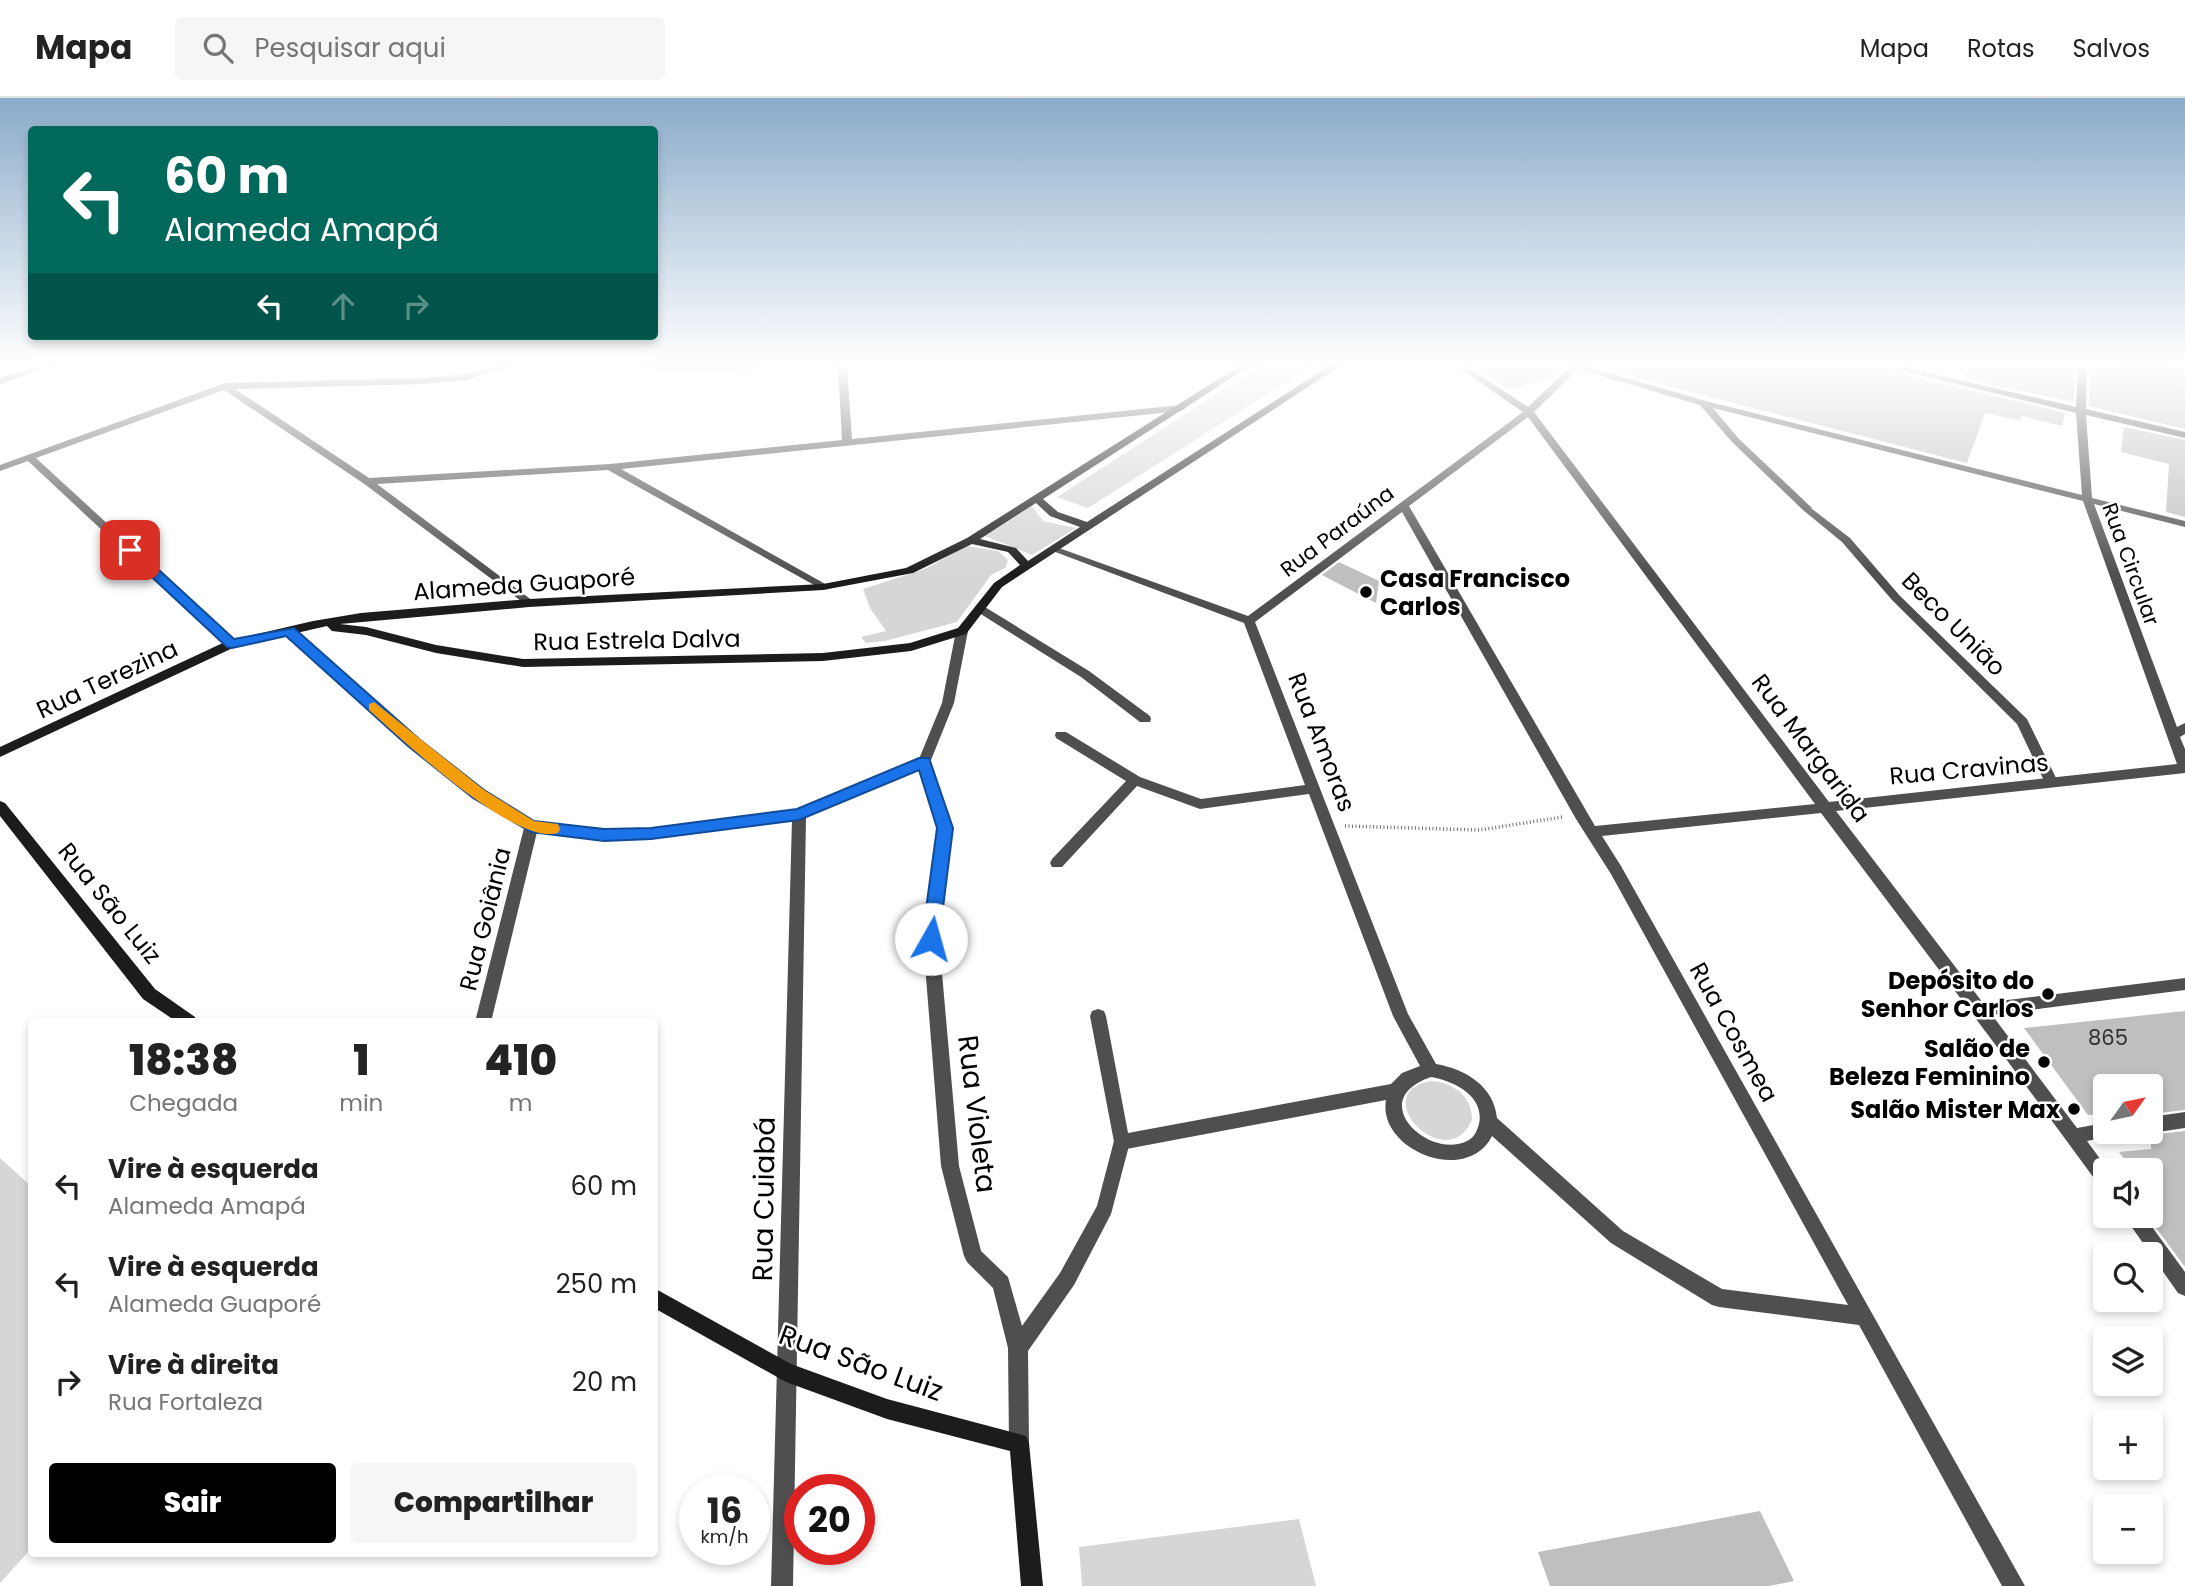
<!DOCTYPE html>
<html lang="pt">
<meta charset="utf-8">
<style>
:root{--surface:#fff;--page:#f6f6f6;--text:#222;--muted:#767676;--line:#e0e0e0;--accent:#000}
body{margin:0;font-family:Poppins,sans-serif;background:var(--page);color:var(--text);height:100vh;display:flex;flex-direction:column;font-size:26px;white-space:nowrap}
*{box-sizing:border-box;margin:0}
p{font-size:23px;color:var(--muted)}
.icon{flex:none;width:38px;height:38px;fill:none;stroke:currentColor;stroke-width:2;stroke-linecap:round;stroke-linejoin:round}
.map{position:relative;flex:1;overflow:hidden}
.details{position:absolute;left:28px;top:920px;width:630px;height:539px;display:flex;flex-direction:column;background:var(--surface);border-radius:7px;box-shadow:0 4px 10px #0003}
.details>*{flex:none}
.hud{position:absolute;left:28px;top:28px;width:630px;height:214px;border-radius:7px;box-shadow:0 4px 10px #0003;background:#00695c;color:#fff;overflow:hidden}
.needle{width:46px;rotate:57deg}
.controls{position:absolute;left:2093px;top:976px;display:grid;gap:14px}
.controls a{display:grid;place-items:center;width:70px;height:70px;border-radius:7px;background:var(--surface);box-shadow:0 4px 10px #0003;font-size:35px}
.speed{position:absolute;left:679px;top:1376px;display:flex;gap:14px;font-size:35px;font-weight:700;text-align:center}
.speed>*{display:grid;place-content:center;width:91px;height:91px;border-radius:50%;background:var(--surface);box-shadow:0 4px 10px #0003;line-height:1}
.speed small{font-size:18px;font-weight:400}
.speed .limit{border:10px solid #d22;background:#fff;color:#111}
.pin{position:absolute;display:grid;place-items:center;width:60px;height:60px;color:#fff;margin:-30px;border-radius:14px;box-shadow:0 4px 10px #0006}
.me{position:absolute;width:77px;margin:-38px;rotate:7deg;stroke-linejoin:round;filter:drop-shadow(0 0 5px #0008)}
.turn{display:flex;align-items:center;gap:24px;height:147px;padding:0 21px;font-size:32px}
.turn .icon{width:91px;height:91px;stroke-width:2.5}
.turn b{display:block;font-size:49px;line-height:60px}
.lanes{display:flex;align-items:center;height:66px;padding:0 21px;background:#0003;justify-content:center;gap:35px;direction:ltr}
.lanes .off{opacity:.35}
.eta{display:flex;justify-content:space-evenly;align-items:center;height:119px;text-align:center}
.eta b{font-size:42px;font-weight:800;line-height:49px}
.cta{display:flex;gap:14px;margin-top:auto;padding:14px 21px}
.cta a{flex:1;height:80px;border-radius:7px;background:var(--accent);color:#fff;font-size:28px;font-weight:800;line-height:80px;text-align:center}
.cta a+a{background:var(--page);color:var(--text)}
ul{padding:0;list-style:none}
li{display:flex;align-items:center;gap:21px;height:98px;padding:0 21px}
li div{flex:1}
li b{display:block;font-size:26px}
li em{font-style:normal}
header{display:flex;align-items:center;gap:42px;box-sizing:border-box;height:98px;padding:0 35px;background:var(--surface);border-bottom:2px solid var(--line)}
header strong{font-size:33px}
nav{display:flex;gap:38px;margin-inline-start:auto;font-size:24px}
.search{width:490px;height:63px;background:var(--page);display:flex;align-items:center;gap:18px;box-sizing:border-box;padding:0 24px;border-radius:7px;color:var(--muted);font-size:26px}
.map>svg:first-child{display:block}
</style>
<header>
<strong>Mapa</strong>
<div class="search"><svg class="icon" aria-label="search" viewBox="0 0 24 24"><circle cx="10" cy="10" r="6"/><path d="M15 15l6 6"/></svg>Pesquisar aqui</div>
<nav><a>Mapa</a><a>Rotas</a><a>Salvos</a></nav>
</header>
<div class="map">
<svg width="2185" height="1488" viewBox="0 0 2185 1488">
<rect width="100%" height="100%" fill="#fff"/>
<!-- green -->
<g fill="#d6d6d6">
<polygon points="1260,268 1312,268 1088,410 1057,399"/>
<polygon points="1032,408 1043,423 1076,430 1032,457 985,438"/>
<polygon points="966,448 998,453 1008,462 1005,470 991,477 957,524 885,543 866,545 861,539 886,533 870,510 863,491 925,471"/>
<path d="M1431,983C1454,985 1472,998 1472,1022C1446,1080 1365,994 1431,983Z"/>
<polygon points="0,1060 32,1089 31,1451 0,1485"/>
<polygon points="1299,1421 1316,1488 1082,1488 1079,1449"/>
</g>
<!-- building -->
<g fill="#bfbfbf">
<polygon points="1472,268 1567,268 1557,278 1508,292"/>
<polygon points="1618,268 1879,268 1923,281 2065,315 2062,328 2022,318 2021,323 1985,315 1967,365 1617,275"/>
<polygon points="1968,268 2075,268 2074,304 1964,281"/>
<polygon points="2090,268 2185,270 2185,287 2182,288 2185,290 2185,331 2089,308"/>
<polygon points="2124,329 2185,342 2185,419 2166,414 2169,366 2121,354"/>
<polygon points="1339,464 1379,483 1376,505 1322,477"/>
<polygon points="2185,913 2185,1012 2151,1016 2151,989 2105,989 2105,1016 2088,1017 2024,930"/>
<polygon points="2185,1033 2185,1169 2151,1123 2151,1073 2133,1073 2119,1054 2151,1051 2151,1037"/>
<polygon points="1760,1413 1794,1483 1769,1488 1550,1488 1538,1454"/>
</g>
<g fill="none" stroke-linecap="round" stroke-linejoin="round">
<!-- path -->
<polyline stroke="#717171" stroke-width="3.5" stroke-dasharray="1 2.5" stroke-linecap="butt" points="1345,728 1480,732 1562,719"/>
<!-- lane -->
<g fill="#4f4f4f" fill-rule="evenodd">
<polygon points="1807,407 1850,440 1900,498 2027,621 2059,686 2057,689 2047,689 2017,626 1892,502 1842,444 1803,412 1803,408"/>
<polygon points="980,506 1089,573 1150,618 1151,621 1150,624 1140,624 1081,579 976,513 976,507"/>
<polygon points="924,659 931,664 952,730 939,841 959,1068 981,1153 1008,1179 1022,1228 1060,1175 1097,1108 1115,1039 1121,1036 1127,1039 1130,1044 1111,1116 1074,1187 1028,1253 1029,1345 1026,1352 1019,1355 1012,1352 1009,1345 1008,1250 993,1190 967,1164 964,1158 941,1068 923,841 938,730 917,664"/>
</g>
<!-- street -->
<g fill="#4f4f4f" fill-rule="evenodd">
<polygon points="38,268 52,268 0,286 0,280"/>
<polygon points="497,268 512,268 465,282 424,286 235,291 369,380 610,366 842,342 838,268 847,268 852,341 1181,307 1186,310 1181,313 621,371 827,487 827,491 823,492 608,372 377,386 533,503 535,505 529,509 363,385 224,292 36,360 235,543 237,546 231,550 227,549 28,363 0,373 0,367 225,285 424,280 465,276"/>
<polygon points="646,268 756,268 751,271 670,274"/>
<path d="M1456,268H1466L1528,309L1571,268H1585L1706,303L2082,397L2076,315L1882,268H1898L2076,309L2078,268H2087L2086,311L2185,334V340L2086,317L2092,400L2185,423V429L2094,406L2177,629L2185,625V636L2180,639L2185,651V675L1836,713L1983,905L2185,880V892L1992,917L2077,1030L2105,1025V1034H2113L2111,1038L2087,1043L2109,1073H2105V1089L2099,1087C2008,962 1914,839 1821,715L1602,738L1621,768L2025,1488H2002L1859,1227L1719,1209L1712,1207L1611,1145L1492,1038C1467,1088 1377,1052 1386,1002L1121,1052L1115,1049L1090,918L1092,913L1098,911L1104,913L1106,918L1128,1035L1391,986L1402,975L1420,968L1393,918L1309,696L1200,711L1137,688L1062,769H1052L1050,765L1052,761L1126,683L1056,640L1055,637L1056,634H1066L1140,679L1201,701L1305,687L1244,525L1050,452L1051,450H1059L1248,518L1523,314ZM1578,271L1700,307L1732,344L1803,412L1807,413L1812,410L1738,340L1713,310L2083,403L2177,666L1829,704L1534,314ZM1528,319L1815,706L1595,728L1409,408ZM1402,414L1576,721L1611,776L1848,1207L1722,1191L1623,1133L1497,1020C1494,988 1465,971 1436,966L1408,916L1255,524ZM1431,979C1454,983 1485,998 1479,1026C1477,1033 1474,1040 1467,1043C1429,1062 1364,1002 1431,979Z"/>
<polygon points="289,529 293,530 419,642 483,693 534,723 604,732 651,730 797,711 919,661 942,605 956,533 962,529 968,533 954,605 929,667 806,719 793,1488 771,1488 792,722 651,740 604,742 537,734 491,924 475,924 524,730 473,699 409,648 285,536 283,533"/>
<polygon points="2185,1014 2185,1030 2151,1035 2150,1034 2151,1019"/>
<polygon points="2124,1118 2144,1118 2185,1174 2185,1198 2178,1195"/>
</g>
<!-- secondary -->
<g fill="#1c1c1c" fill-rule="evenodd">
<path d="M1239,268H1250L1043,401L1058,414L1087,424L1329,268H1340L1002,489L966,536L911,553L823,563L523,569L436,555L366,537L332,533L327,528L235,549L0,659V649L227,543L313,523L361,515L529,501L823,486L906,470L967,440ZM1036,405L1050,418L1080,429L1028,463L1016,450L980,441ZM972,446L1008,454L1020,467L994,485L958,530L910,545L823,555L523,561L436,547L366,529L340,526L529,509L823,492L913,475Z"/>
<polygon points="0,703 5,705 155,891 195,919 197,924 177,924 143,901 0,718"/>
<polygon points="654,1190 791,1266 887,1301 1026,1338 1029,1345 1043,1488 1021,1488 1010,1353 887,1321 786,1284 654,1210"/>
</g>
</g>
<!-- sky -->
<linearGradient id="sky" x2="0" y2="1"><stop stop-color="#8aabca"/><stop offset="0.56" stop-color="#fff"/><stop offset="1" stop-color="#fff" stop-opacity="0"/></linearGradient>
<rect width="2185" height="476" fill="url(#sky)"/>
<!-- route -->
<polygon fill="#1a73e8" stroke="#114b97" stroke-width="2" points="130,449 135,450 234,541 294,530 419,641 484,692 534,723 604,731 651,730 797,711 919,660 929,660 953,730 939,841 937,846 925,846 922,841 937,730 919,672 799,722 651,741 604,743 531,734 473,700 408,648 286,538 232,550 227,549 126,455 124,452"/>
<!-- slow -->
<path fill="#f59e0b" d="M374,604L484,692L534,723L558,726L560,731L558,735C514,748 403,642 369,612V606Z"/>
<!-- markers -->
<g fill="#000" stroke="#fff" stroke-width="2.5">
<circle cx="1366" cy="494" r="7"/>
<circle cx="2048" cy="896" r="7"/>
<circle cx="2044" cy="964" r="7"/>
<circle cx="2074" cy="1011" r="7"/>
</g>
<g text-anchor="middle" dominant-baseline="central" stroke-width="5" stroke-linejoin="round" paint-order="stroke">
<!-- far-street labels -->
<g font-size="21" fill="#000" stroke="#fff">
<text transform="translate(1337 433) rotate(-37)">Rua Paraúna</text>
<text transform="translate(2131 466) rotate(70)">Rua Circular</text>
</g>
<!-- number labels -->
<g font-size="21" fill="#303030">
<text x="2108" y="939">865</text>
</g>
<!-- poi labels -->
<g font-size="24" font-weight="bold" fill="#000" stroke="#fff" text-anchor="end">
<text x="1380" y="480" text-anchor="start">Casa Francisco<tspan x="1380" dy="28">Carlos</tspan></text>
<text x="2034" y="882">Depósito do<tspan x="2034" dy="28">Senhor Carlos</tspan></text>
<text x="2030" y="950">Salão de<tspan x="2030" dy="28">Beleza Feminino</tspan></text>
<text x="2060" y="1011">Salão Mister Max</text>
</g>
<!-- street labels -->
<g font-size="24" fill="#000" stroke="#fff">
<text transform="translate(524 486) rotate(-4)">Alameda Guaporé</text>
<text transform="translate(1954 526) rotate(45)">Beco União</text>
<text transform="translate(637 542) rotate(-1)">Rua Estrela Dalva</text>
<text transform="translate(107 581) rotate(-25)">Rua Terezina</text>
<text transform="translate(1322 644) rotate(69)">Rua Amoras</text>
<text transform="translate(1811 650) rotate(53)">Rua Margarida</text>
<text transform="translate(1969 671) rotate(-5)">Rua Cravinas</text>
<text transform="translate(110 805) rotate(51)">Rua São Luiz</text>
<text transform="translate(485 821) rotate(-76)">Rua Goiânia</text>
<text transform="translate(1734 934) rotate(61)">Rua Cosmea</text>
</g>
<!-- near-street labels -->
<g font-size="28" fill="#000" stroke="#fff">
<text transform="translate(977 1016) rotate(83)">Rua Violeta</text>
<text transform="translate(764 1101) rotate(-89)">Rua Cuiabá</text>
<text transform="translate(861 1265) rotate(20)">Rua São Luiz</text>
</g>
</g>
</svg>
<div class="controls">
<a><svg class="needle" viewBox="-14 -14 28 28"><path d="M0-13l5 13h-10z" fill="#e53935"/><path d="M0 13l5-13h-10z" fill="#767676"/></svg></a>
<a><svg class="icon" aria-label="sound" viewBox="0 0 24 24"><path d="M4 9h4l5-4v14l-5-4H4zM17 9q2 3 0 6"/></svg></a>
<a><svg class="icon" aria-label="search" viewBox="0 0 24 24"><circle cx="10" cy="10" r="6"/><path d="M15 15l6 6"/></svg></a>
<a><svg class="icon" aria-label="layers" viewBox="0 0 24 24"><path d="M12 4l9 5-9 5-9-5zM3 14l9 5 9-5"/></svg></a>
<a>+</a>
<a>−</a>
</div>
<div class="speed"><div>16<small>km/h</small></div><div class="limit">20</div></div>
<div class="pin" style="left:130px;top:452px;background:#d93025"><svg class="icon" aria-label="arrive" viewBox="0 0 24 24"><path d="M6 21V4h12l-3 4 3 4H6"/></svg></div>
<svg class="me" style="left:931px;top:841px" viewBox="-20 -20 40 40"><circle r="19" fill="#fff"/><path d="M0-13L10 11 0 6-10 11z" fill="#1a73e8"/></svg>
<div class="hud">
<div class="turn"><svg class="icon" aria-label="left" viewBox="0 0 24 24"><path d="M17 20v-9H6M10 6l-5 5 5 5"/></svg><div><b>60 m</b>Alameda Amapá</div></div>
<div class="lanes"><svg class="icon" aria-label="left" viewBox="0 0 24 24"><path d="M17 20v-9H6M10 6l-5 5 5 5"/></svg><svg class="icon off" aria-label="ahead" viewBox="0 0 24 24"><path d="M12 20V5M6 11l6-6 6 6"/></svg><svg class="icon off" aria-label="right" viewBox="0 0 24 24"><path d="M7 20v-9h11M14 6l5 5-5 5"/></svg></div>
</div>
<section class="details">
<div class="eta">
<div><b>18:38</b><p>Chegada</p></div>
<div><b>1</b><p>min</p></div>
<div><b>410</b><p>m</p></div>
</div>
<ul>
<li><svg class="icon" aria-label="left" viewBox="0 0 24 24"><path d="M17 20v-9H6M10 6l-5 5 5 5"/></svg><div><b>Vire à esquerda</b><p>Alameda Amapá</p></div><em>60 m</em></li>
<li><svg class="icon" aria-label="left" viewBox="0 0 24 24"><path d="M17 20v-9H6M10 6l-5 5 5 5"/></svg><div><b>Vire à esquerda</b><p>Alameda Guaporé</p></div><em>250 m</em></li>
<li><svg class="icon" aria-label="right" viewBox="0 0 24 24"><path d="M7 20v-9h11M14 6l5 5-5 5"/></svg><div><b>Vire à direita</b><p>Rua Fortaleza</p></div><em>20 m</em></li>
</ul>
<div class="cta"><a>Sair</a><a>Compartilhar</a></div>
</section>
</div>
